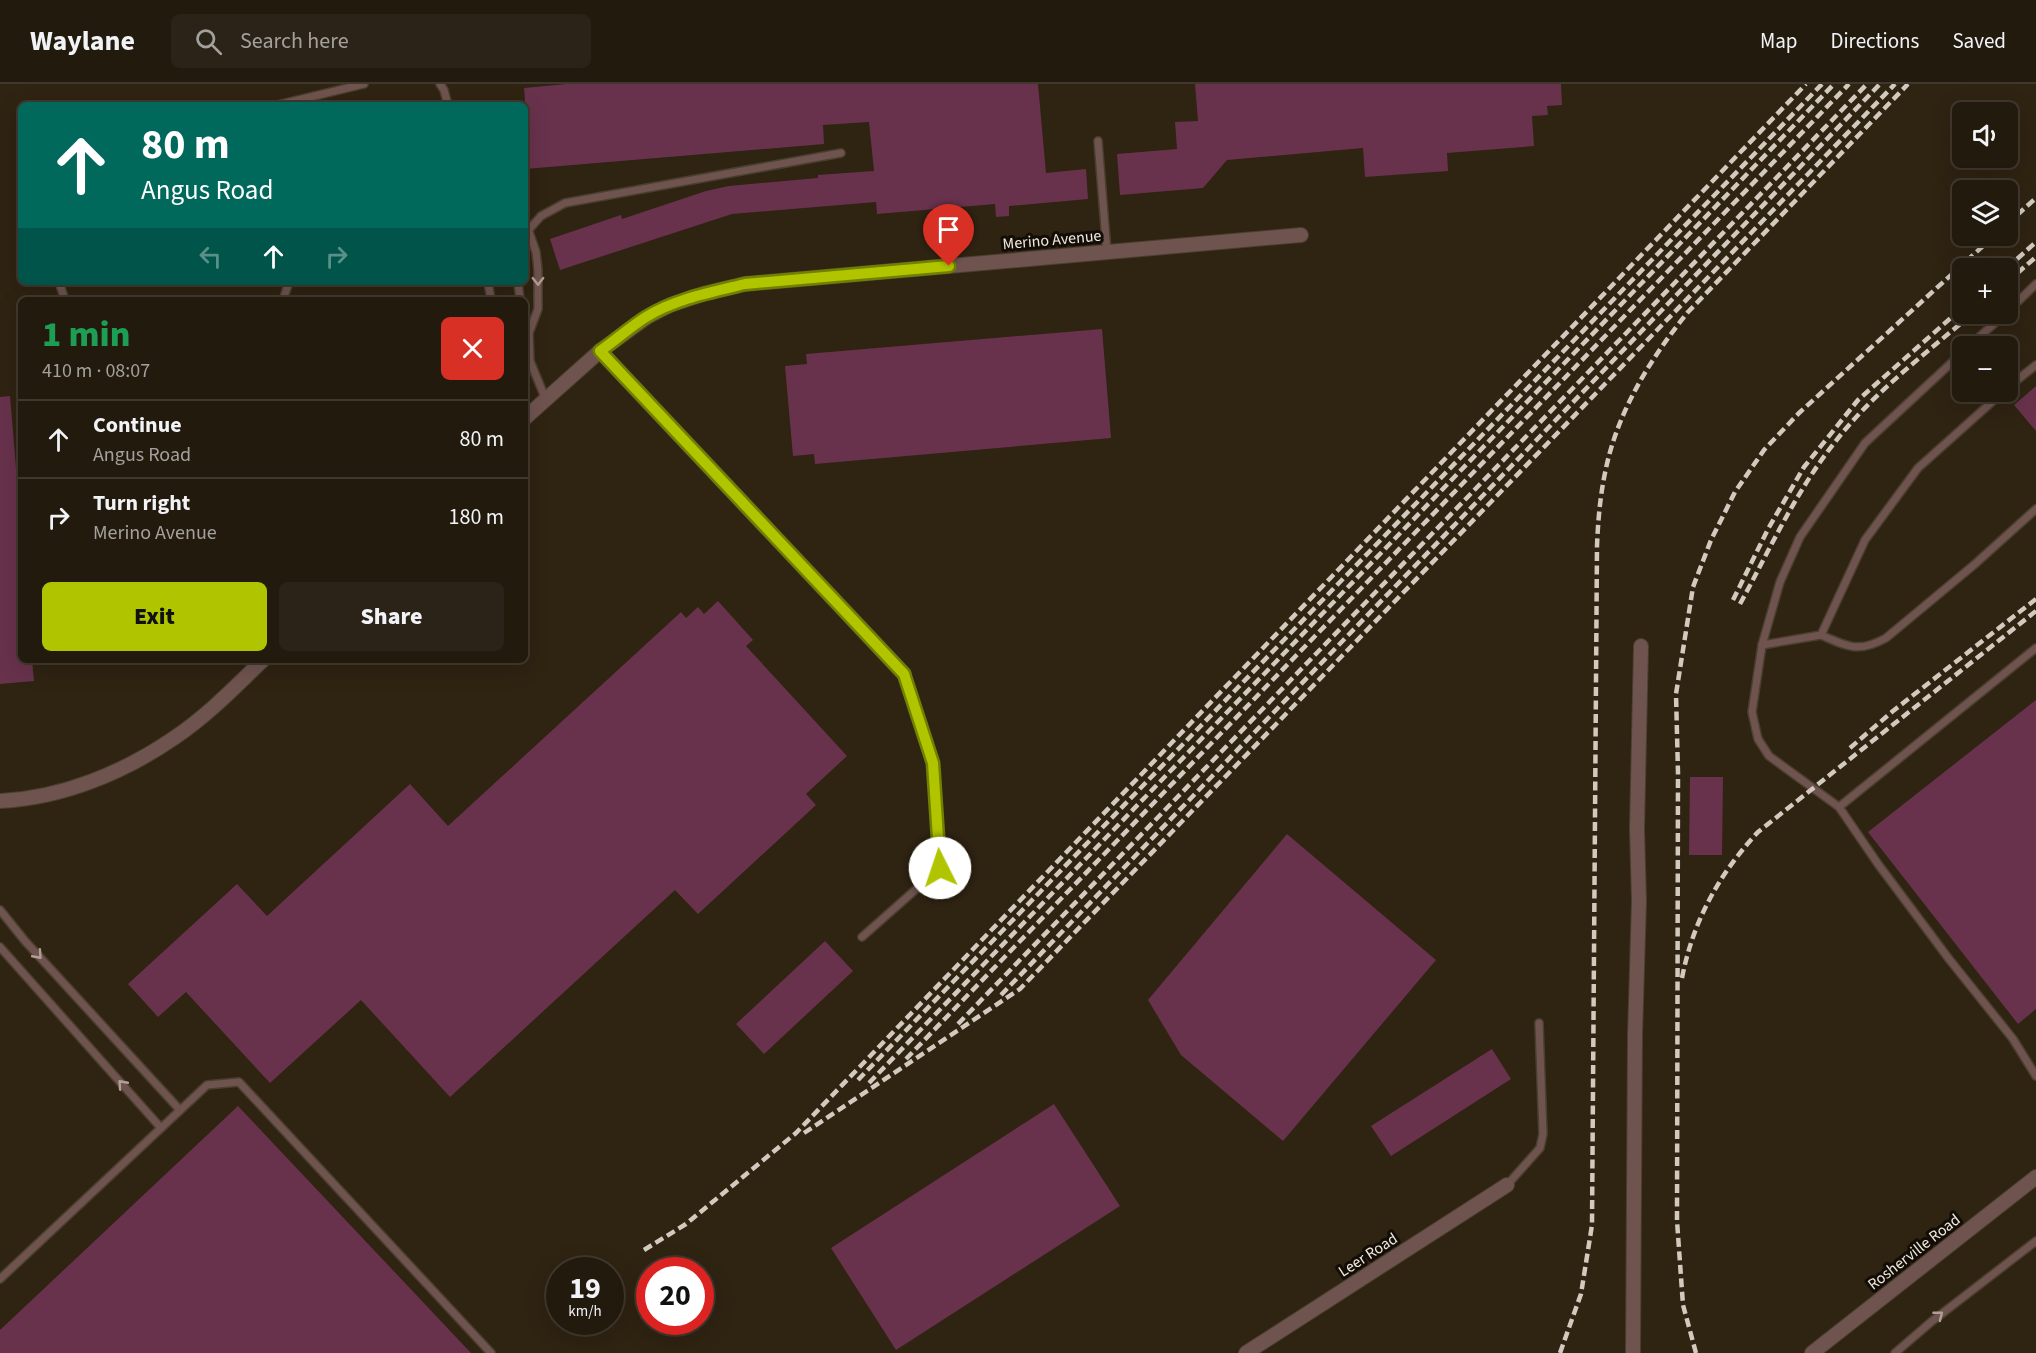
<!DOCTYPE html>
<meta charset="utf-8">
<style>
:root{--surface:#231a0e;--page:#2b2317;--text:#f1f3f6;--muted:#a3a19e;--line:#40382e;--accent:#b0c500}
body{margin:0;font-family:"Source Sans 3",sans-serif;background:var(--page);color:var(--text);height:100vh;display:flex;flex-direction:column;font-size:22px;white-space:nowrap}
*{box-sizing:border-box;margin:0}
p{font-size:20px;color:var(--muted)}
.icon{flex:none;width:33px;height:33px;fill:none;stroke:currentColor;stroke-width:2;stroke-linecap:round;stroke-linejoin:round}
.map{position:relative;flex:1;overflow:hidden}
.details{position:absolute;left:18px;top:213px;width:510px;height:366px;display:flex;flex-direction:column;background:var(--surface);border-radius:9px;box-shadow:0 6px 24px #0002,0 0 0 2px var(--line)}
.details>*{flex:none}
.top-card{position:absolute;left:18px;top:18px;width:510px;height:183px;border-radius:9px;box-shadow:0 6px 24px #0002,0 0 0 2px var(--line);background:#00695c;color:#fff;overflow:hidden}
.fabs{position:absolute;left:1952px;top:18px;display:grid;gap:12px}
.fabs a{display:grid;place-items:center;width:66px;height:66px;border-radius:9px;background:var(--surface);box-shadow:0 6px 24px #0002,0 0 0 2px var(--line);font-size:30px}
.speed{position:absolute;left:546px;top:1173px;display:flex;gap:12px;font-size:30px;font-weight:700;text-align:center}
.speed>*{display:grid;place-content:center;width:78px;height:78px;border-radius:50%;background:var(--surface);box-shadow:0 6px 24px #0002,0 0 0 2px var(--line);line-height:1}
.speed small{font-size:15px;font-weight:400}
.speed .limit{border:9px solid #d22;background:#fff;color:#111}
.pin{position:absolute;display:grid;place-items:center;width:51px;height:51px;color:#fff;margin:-62px -26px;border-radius:50% 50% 50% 0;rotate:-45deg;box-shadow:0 0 6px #0007}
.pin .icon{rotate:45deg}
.me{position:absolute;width:66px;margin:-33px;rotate:356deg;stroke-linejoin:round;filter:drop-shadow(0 0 4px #0008)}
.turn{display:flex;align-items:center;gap:21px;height:126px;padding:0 24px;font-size:27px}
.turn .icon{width:78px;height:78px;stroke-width:2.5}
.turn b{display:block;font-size:42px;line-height:51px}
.lanes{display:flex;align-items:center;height:57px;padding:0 24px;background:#0003;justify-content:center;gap:30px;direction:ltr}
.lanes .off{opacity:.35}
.round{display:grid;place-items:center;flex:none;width:63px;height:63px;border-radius:9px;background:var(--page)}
.head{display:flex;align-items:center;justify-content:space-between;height:102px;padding:0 24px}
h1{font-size:36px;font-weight:800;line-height:45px;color:#1e9e55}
.primary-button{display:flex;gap:12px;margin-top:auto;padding:12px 24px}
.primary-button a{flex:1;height:69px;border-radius:9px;background:var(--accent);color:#111;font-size:24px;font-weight:800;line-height:69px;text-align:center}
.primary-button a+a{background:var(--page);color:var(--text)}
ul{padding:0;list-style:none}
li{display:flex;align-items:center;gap:18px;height:78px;padding:0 24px;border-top:2px solid var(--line)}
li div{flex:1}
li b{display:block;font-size:22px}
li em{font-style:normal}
header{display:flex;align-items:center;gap:36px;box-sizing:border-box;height:84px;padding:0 30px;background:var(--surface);border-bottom:2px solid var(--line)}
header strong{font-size:28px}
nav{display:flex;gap:33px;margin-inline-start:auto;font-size:21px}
.search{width:420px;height:54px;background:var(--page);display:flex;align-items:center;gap:15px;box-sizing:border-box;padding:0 21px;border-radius:9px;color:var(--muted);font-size:22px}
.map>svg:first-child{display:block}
</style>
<header>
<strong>Waylane</strong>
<div class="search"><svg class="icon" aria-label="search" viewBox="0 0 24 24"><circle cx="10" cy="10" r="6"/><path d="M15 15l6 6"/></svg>Search here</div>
<nav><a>Map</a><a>Directions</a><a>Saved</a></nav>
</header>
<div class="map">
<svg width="2036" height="1269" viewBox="0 0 2036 1269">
<rect width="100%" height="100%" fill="#2f2312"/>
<!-- building -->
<g fill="#68324c">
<polygon points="567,0 1038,0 1046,89 1086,85 1088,115 1009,122 1009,132 996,133 995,120 877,130 876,118 732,130 560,186 550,155 621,131 622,135 706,107 729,102 818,94 818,91 874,87 869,38 823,41 824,60 525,85 525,56 528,56 524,4"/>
<polygon points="1195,0 1561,0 1562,21 1547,22 1548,31 1532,32 1534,62 1447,69 1448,87 1365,93 1363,64 1227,76 1203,104 1120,111 1117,70 1177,65 1175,38 1198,37"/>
<polygon points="1102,245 1111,354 815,380 814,370 793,372 785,282 807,280 806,270"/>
<polygon points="2036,302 2036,347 2014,321"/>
<polygon points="10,312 21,444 21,576 32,576 34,597 0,600 0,313"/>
<polygon points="718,517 753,556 746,562 847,672 806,710 816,721 698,830 675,806 450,1013 361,916 270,999 186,908 158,933 128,900 237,800 267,832 410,700 448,742 681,528 686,534 698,523 704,530"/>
<polygon points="2036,616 2036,925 2018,940 1868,748"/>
<polygon points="1690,693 1723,693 1722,771 1689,771"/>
<polygon points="1287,750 1436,876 1283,1057 1181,971 1148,916"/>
<polygon points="825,857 853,887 764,970 736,940"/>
<polygon points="1492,965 1511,995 1391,1072 1371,1042"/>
<polygon points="1054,1020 1120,1122 896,1266 831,1164"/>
<polygon points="238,1022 471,1269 0,1269 0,1246"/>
</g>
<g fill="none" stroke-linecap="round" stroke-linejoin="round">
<!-- lane casing -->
<g stroke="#4a3f2f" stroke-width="10">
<g id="lane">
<polyline points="440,0 444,6 448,21"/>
<polyline points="277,21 364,0"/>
<polyline points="1098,57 1107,168"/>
<polyline points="528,145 536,168 538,186 538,225 529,249 530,277 546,316"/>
<polyline points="525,150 541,132 565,119 841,69"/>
<polyline points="59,198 65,216"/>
<polyline points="488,198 491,216"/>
<polyline points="518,198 520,216"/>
<polyline points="283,216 289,198"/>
<polyline points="2007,228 2036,200"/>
<polyline points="1969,262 2005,230"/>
<polyline points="1962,269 1865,359 1800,453 1780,498 1762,561 1752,628 1758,655 1769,672 1839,723 1878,780 1949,875 2013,955 2036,992"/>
<polyline points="2007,304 2036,281"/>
<path d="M1821,551C1848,563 1859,569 1886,554L1975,480L2036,425"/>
<polyline points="1762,561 1821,551 1865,456 1918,384 2003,308"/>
<polyline points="1839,723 2036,564"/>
<polyline points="0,826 25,857 180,1026"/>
<polyline points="862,853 940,784 933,679 904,590"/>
<polyline points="0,863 161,1044"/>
<polyline points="1507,1101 1540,1064 1543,1050 1539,939"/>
<polyline points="0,1195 207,1001 239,998 491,1269"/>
<polyline points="1895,1269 1931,1238 2036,1157"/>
</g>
</g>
<!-- street casing -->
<g stroke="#4a3f2f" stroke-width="16">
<g id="street">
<polyline points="600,267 904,590"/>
<polyline points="525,334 600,267 647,233 670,221 703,210 745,200 1301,151"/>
<path d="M0,717C62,714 123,689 174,654C207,632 235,603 263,576"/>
<polyline points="1246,1269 1507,1101"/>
<polyline points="1633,1269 1635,951 1639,817 1637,745 1641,562"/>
<polyline points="1812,1269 2036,1093"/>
</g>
</g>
<!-- lane -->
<use href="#lane" stroke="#6f534f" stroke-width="7"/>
<!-- street -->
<use href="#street" stroke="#6f534f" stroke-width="14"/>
<!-- rail -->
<g stroke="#d2cabe" stroke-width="4.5" stroke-dasharray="9 4.5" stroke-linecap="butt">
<polyline points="2007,140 2036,114"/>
<polyline points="2007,184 2036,158"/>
<polyline points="2007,198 2036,173"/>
<polyline points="1733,516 1768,445 1804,383 1858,316 1962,224"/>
<path d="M1740,520C1770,465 1796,407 1835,358C1873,309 1925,270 1972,230"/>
<polyline points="1850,664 1893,627 2036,515"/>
<path d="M1682,894C1693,837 1719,790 1758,748L2036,527"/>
<polyline points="1001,911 1880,0"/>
<polyline points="958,940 1867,0"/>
<polyline points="906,975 1849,0"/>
<polyline points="858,996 1822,0"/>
<polyline points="869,999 1834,0"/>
<polyline points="804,1049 1020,905 1895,0"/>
<polyline points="644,1166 686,1140 796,1049 1806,0"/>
<path d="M1560,1269L1581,1210L1592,1141L1597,462C1598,437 1600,413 1605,389C1617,328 1650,275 1688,228L1908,0"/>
<polyline points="1696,1269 1683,1221 1677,1137 1678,689 1676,610 1693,503 1711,456 1735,408 1764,366 1799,329 1994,152"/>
</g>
</g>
<!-- one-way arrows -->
<defs><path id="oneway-chevron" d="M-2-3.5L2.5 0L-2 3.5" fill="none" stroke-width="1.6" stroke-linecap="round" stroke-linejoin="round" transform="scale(1.5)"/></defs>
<g stroke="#b09e96">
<use href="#oneway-chevron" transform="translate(538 197) rotate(89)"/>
<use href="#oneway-chevron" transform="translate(38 871) rotate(48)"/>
<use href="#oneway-chevron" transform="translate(122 1000) rotate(-132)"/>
<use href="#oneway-chevron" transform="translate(1939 1231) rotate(-38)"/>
</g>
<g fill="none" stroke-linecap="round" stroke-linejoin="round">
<!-- route casing -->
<g stroke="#728000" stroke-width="15">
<path id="route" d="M940,784L933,679L904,590L600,267C616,256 630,243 646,233C675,215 712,208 745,200L949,182"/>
</g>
<!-- route -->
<use href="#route" stroke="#b0c500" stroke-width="10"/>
</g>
<g text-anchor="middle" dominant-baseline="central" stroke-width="6" stroke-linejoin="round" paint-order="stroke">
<!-- street labels -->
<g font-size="16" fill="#f1e9de" stroke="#120d07">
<text transform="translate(1052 156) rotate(-5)">Merino Avenue</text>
<text transform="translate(1914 1168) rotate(-38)">Rosherville Road</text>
<text transform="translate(1368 1171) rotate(-33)">Leer Road</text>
</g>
</g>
</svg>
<div class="fabs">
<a><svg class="icon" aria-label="sound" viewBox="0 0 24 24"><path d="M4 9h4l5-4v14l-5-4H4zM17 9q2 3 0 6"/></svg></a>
<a><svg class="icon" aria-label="layers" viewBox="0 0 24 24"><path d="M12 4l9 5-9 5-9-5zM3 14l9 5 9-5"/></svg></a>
<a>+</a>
<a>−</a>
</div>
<div class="speed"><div>19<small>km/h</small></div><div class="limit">20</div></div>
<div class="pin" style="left:949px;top:182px;background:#d93025"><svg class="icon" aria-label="arrive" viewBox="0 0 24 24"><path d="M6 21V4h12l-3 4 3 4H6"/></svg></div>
<svg class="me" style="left:940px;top:784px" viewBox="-20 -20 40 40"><circle r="19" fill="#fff"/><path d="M0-13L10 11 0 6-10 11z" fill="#b0c500"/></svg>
<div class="top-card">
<div class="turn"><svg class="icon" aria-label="ahead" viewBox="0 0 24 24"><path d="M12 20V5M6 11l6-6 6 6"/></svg><div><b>80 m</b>Angus Road</div></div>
<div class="lanes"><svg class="icon off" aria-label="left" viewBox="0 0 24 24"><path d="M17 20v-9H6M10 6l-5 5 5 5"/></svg><svg class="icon" aria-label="ahead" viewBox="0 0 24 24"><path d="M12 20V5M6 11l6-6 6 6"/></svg><svg class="icon off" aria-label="right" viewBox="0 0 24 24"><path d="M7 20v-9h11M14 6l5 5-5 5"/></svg></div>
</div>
<section class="details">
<div class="head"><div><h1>1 min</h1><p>410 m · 08:07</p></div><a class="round" style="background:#d93025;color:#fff"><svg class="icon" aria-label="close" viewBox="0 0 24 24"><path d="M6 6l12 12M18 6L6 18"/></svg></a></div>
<ul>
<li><svg class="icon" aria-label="ahead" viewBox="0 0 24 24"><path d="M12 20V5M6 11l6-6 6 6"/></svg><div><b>Continue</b><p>Angus Road</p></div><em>80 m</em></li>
<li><svg class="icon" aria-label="right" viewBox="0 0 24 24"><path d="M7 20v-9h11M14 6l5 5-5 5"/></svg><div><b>Turn right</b><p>Merino Avenue</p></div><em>180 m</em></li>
</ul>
<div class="primary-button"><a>Exit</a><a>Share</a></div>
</section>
</div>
